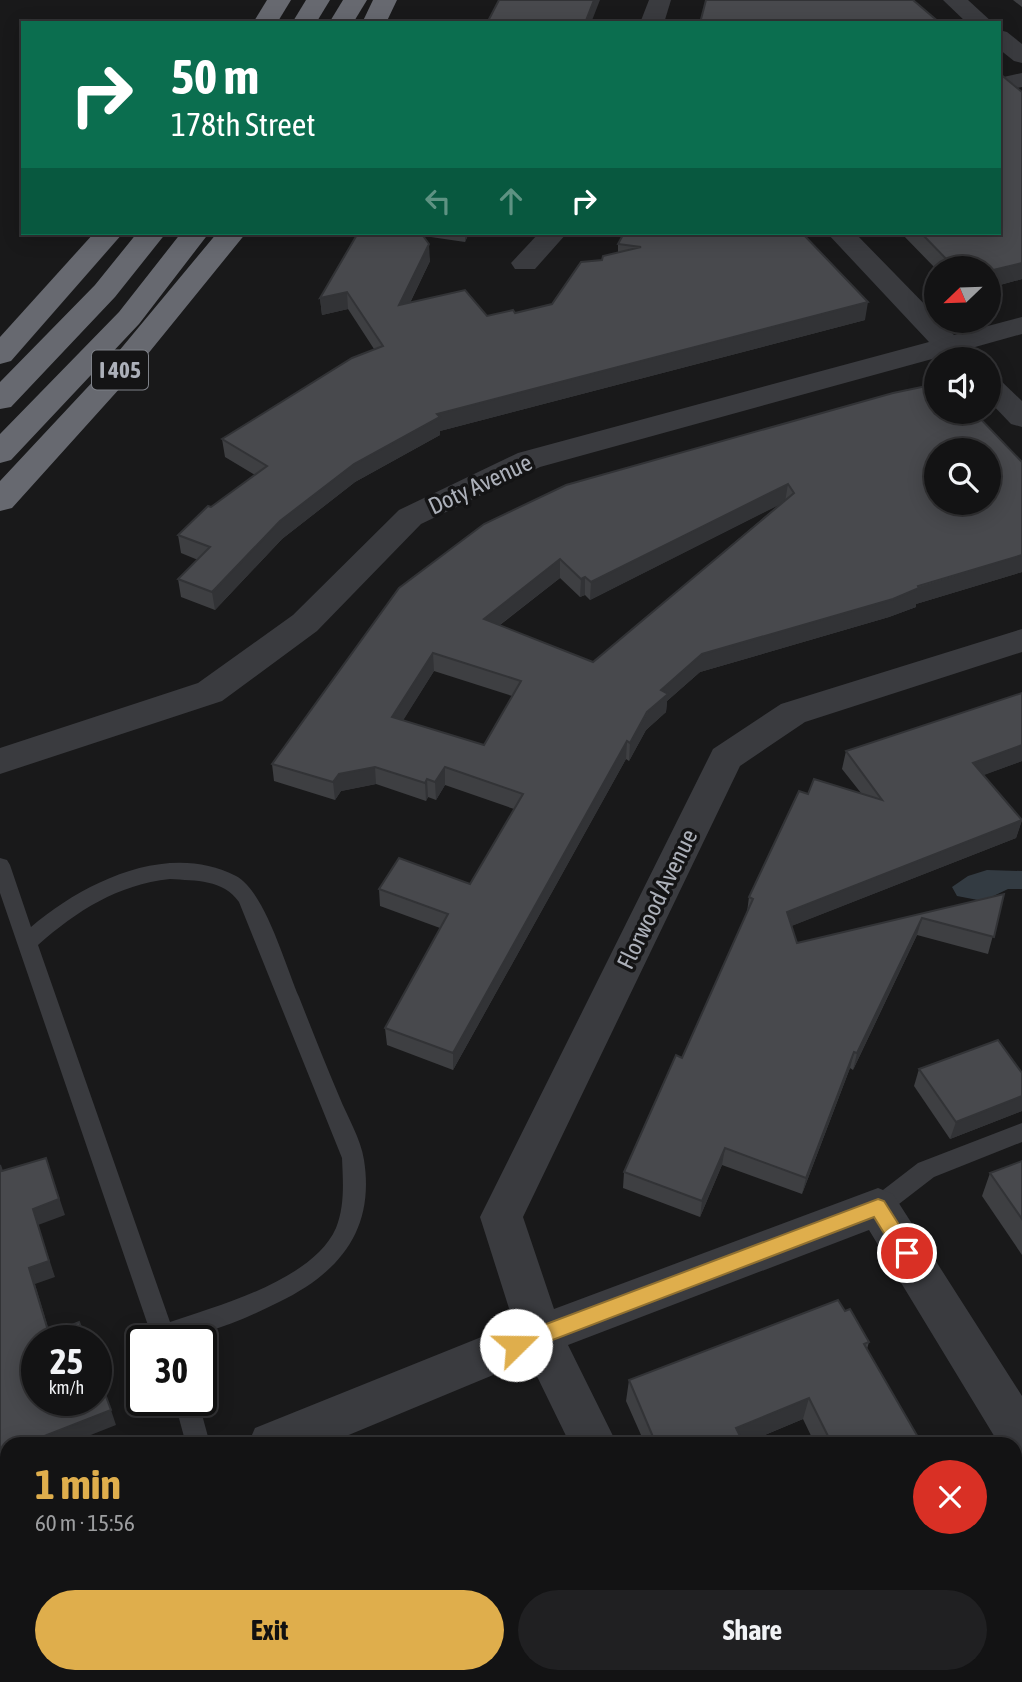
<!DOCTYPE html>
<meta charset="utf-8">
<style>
:root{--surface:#131314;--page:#202022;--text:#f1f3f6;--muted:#9d9ea0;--line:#323234;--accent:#dfae4c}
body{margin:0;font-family:"Asap Condensed",sans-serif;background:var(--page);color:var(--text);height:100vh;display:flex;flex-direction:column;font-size:26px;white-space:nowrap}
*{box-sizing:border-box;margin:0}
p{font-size:23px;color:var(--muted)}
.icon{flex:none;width:38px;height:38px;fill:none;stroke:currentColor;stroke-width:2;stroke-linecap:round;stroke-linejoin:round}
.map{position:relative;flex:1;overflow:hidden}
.details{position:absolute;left:0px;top:1437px;width:1022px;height:247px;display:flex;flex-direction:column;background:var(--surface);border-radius:21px 21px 0 0;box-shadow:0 4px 18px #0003,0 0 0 2px var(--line)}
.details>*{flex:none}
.top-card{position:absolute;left:21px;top:21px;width:980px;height:214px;border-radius:0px;box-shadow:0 4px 18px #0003,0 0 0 2px var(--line);background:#0b6e4f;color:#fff;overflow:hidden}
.needle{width:46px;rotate:247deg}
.fabs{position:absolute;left:924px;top:256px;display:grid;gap:14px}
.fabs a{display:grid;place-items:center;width:77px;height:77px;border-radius:50%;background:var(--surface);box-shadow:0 4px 18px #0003,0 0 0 2px var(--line);font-size:35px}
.speed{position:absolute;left:21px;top:1325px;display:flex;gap:14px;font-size:35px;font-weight:700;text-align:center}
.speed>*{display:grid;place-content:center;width:91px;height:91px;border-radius:50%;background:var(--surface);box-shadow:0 4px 18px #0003,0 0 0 2px var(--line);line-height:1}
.speed small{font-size:18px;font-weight:400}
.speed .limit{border:4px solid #111;border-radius:10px;background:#fff;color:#111}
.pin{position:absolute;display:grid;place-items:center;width:60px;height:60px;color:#fff;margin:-30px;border:4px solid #fff;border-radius:50%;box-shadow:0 2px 7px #0007}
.me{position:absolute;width:77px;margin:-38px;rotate:68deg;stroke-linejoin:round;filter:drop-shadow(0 0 5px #0008)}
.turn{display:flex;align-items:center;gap:24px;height:147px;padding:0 35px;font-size:32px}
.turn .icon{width:91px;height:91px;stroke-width:2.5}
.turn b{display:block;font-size:49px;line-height:60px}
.lanes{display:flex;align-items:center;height:66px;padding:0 35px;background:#0003;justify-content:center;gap:35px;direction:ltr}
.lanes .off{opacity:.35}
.round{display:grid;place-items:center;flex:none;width:74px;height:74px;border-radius:37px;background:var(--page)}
.summary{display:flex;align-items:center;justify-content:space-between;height:119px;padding:0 35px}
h1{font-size:42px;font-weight:700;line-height:52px;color:var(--accent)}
.action{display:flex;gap:14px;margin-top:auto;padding:14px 35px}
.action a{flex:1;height:80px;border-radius:42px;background:var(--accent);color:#111;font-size:28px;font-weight:700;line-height:80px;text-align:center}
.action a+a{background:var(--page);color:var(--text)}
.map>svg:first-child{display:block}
</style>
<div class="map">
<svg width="1022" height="1682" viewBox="0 0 1022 1682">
<rect width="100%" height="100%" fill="#19191a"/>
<!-- water -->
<polygon fill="#333b42" points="987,870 1022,871 1022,889 1008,889 983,901 957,896 952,887 968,876"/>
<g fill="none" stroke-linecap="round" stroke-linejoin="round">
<!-- service -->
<g fill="#3a3b3f" fill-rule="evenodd">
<path d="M0,858L7,860L10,865L31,927C84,882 168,841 236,876C265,891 286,968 299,997C312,1030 325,1063 339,1096C347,1116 361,1139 364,1160C375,1230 339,1273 279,1302C241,1321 196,1340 153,1340L0,893ZM170,879C196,881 223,879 239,902L342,1158C343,1181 345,1206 336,1228C313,1280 220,1305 170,1322L38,945C78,910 117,885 170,879Z"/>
<polygon points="1022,1123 1022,1142 934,1177 886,1214 878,1217 870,1214 867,1207 870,1200 918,1163"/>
<polygon points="174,1400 198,1400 210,1444 186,1444"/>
</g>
<!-- minor -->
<g fill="#3a3b3f" fill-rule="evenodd">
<polygon points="649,0 671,0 664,23 640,23"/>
<polygon points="943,0 968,0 993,23 967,23"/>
<polygon points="999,30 1007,32 1022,44 1022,63 1014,61 999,49"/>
<polygon points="1022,73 1022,87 999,92 999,78"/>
<polygon points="539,233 567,233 535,269 515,269 511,263"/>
<polygon points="827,233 855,233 936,316 936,320 940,320 954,335 1022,317 1022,334 968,349 976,359 946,359 943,356 540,467 421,524 317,631 222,701 0,774 0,748 198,683 293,615 399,510 518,453 929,342"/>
<polygon points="989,376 999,379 1022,401 1022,427 1011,424 989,401"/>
<polygon points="1022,629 1022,652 805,722 740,766 523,1217 554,1309 878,1188 893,1194 1022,1396 1022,1460 1015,1457 1015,1444 999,1444 869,1230 568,1345 617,1444 570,1444 529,1360 327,1444 248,1444 255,1428 514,1324 480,1217 713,749 781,704"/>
<polygon points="7,1527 7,1575 0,1578 0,1530"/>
<polygon points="683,1676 733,1676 735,1682 685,1682"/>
</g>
<!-- motorway -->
<g fill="#676970" fill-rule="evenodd">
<polygon points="267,0 291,0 277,23 253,23"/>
<polygon points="306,0 330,0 316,23 292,23"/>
<polygon points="343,0 367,0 353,23 329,23"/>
<polygon points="373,0 397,0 386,23 362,23"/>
<polygon points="94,233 123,233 11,361 0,364 0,337"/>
<polygon points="137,233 166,233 115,297 11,407 0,409 0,382 95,285"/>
<polygon points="181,233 209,233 139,324 11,460 0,463 0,434 119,312"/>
<polygon points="217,233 246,233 121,387 12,508 0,511 0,481 99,375"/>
</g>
</g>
<!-- wall -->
<g fill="#3e3f42" fill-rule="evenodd">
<polygon points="1013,0 1022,0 1022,7"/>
<polygon points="1022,92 1022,279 989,288 989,268 936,268 936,269 901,233 999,233"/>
<polygon points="358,233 469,233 465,242 424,236 430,261 410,303 487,316 515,313 552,304 602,260 618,253 618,244 624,233 865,320 440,431 440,435 355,482 282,539 215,610 181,597 178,579 198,560 181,553 178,535 211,507 255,475 225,457 222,439 374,349 348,309 322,315 320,298"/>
<path d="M1022,462V572L916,604V607L889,617L700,672L667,701L666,712L646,730L629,761L626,759L453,1070L387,1045L385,1028L440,928L380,906L379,889L470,884L514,809L445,785L436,800L428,797L426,801L376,784L341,791L335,800L274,781L272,764L566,485ZM780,504L593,662L500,625L560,578L580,597L585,595L590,600ZM434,671L512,696L484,745L403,720Z"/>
<polygon points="846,751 1022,761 983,775 1022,820 1016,838 791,926 797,943 1004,894 988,954 917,935 853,1070 850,1068 802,1194 722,1165 700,1217 623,1188 624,1172 682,1058 747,912 749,897 808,794 861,793 842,769"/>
<polygon points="919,1069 1022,1073 1022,1111 950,1139 914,1086"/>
<polygon points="1022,1161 1022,1255 982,1196 990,1173"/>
<polygon points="845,1311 869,1342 867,1349 922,1444 815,1444 803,1419 744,1444 645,1444 626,1401 629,1380"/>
<polygon points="760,1676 887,1676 875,1682 763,1682"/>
<polygon points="945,1676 1015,1676 1022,1682 948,1682"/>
</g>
<!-- shaded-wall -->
<g fill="#323336">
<polygon points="594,0 600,0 591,23 585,23"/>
<polygon points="465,233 469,233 465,242"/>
<polygon points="429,244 430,261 400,323 399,305"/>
<polygon points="1022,263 1022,279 989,288 989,271"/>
<polygon points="347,292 348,309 322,315 320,298"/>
<polygon points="868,302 865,320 440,431 440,435 355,482 282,539 215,610 212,592 280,521 354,464 437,414"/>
<polygon points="788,484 785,502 590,600 591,582"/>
<polygon points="1022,555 1022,572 916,604 916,607 889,617 700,672 667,701 666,712 646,730 629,761 630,743 661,690 702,654"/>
<polygon points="560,559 560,578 484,637 484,619"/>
<polygon points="585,577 585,595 580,597 581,579"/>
<polygon points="433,653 434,671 394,735 392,717"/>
<polygon points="627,741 626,759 453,1070 453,1053"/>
<polygon points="1022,745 1022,761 968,781 973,763"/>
<polygon points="375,767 376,784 341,791 335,800 333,782 339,774"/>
<polygon points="445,767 445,785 436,800 435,782"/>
<polygon points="427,779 428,797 426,801 425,783"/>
<polygon points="1022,820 1016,838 784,929 787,912"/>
<polygon points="922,918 917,935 853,1070 857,1053"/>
<polygon points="854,1052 850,1068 802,1194 806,1178"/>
<polygon points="1022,1096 1022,1111 950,1139 956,1122"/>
<polygon points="725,1148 722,1165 700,1217 702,1201"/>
<polygon points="46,1158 65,1215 38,1225 55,1277 35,1284 52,1340 49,1334 29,1268 33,1209"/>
<polygon points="809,1398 803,1419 743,1444 736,1428"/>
<polygon points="111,1410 116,1425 68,1444 24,1444"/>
<polygon points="7,1450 7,1467 0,1470 0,1453"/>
<polygon points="864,1676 887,1676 875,1682 862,1682"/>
</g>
<!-- building -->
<g fill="#48494d" stroke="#323336" stroke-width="2" fill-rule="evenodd">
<polygon points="499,0 594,0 585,23 487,23"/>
<polygon points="706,0 913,0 940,23 700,23"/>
<polygon points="999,73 1022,92 1022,263 989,271 989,268 955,268 921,233 999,233"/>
<polygon points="358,233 421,233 429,244 399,305 465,290 487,316 513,310 515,313 552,304 581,262 602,260 603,256 641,247 618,244 624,233 802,233 868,302 437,414 440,417 354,464 280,521 212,592 178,579 210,547 178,535 208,506 211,507 267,466 222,439 352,358 383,346 347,292 320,298"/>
<path d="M936,384V411H973L1022,462V555L918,586L919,588L893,599L702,654L661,690L668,694L647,712L630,743L627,741L453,1053L385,1028L448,914L379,889L399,858L470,884L523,794L445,767L435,782L427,779L425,783L375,767L339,774L333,782L272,764L399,588L484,524L566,485L893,393ZM936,450H989V502H936ZM788,484L794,493L593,662L484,619L560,559L581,579L585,577L591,582ZM433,653L521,681L484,745L392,717Z"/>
<polygon points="1022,693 1022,745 973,763 1022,820 787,912 797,943 1004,894 994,937 922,918 857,1053 854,1052 806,1178 725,1148 702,1201 624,1172 676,1055 682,1058 753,899 749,897 799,791 808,794 814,779 882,800 846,751"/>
<polygon points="998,1040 1022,1073 1022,1096 956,1122 919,1069"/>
<polygon points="46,1158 59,1199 33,1209 49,1261 29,1268 49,1334 79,1322 86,1340 37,1340 37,1400 96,1400 96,1370 111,1410 24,1444 7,1444 7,1450 0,1453 0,1165 2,1171"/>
<polygon points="1022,1161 1022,1219 990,1173"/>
<polygon points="838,1300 845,1311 850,1309 869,1342 864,1344 922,1444 832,1444 809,1398 736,1428 744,1444 656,1444 629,1380"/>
<polygon points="1015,1601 1022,1613 1022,1682 967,1682 964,1676 1015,1676"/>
<polygon points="48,1676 212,1676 214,1682 50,1682"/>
<polygon points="774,1676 868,1676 871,1682 776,1682"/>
</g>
<!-- route -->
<polygon fill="#dfae4c" stroke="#917131" stroke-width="2" points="878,1199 884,1201 913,1247 916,1253 913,1259 907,1261 900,1259 874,1217 516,1354 509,1351 506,1345 509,1338"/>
<g text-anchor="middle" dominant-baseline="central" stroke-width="7" stroke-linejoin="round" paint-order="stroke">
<!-- shield labels -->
<rect fill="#141415" stroke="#7e8188" stroke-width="2" x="92" y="350.5" width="56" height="39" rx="5"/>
<g font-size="23" font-weight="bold" fill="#acb0b9">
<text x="120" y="370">I 405</text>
</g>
<!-- street labels -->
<g font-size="24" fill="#acb0b9" stroke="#141415">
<text transform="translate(480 484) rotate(-25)">Doty Avenue</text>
<text transform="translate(657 899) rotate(-64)">Florwood Avenue</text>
</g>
</g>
</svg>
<div class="fabs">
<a><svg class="needle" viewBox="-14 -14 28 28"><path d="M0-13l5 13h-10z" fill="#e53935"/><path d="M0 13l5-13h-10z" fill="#9d9ea0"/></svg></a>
<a><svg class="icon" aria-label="sound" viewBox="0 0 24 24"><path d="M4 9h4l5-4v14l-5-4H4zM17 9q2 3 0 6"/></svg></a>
<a><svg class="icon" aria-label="search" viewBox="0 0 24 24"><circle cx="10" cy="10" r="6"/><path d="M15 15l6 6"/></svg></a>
</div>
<div class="speed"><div>25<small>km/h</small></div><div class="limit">30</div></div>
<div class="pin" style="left:907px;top:1253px;background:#d93025"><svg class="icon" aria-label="arrive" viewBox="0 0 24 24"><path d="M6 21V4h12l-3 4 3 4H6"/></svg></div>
<svg class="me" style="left:516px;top:1345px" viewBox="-20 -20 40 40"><circle r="19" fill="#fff"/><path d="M0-13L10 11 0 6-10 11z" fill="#dfae4c"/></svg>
<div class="top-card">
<div class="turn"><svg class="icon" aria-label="right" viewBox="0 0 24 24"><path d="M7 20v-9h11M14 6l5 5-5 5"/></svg><div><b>50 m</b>178th Street</div></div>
<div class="lanes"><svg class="icon off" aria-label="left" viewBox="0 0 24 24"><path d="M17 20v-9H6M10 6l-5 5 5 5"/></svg><svg class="icon off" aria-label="ahead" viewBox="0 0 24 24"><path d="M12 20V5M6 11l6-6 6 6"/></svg><svg class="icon" aria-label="right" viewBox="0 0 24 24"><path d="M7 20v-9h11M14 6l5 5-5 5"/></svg></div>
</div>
<section class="details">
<div class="summary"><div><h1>1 min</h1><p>60 m · 15:56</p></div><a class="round" style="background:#d93025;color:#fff"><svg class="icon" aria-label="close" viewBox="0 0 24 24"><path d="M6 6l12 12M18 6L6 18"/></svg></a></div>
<div class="action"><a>Exit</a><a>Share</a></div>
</section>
</div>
